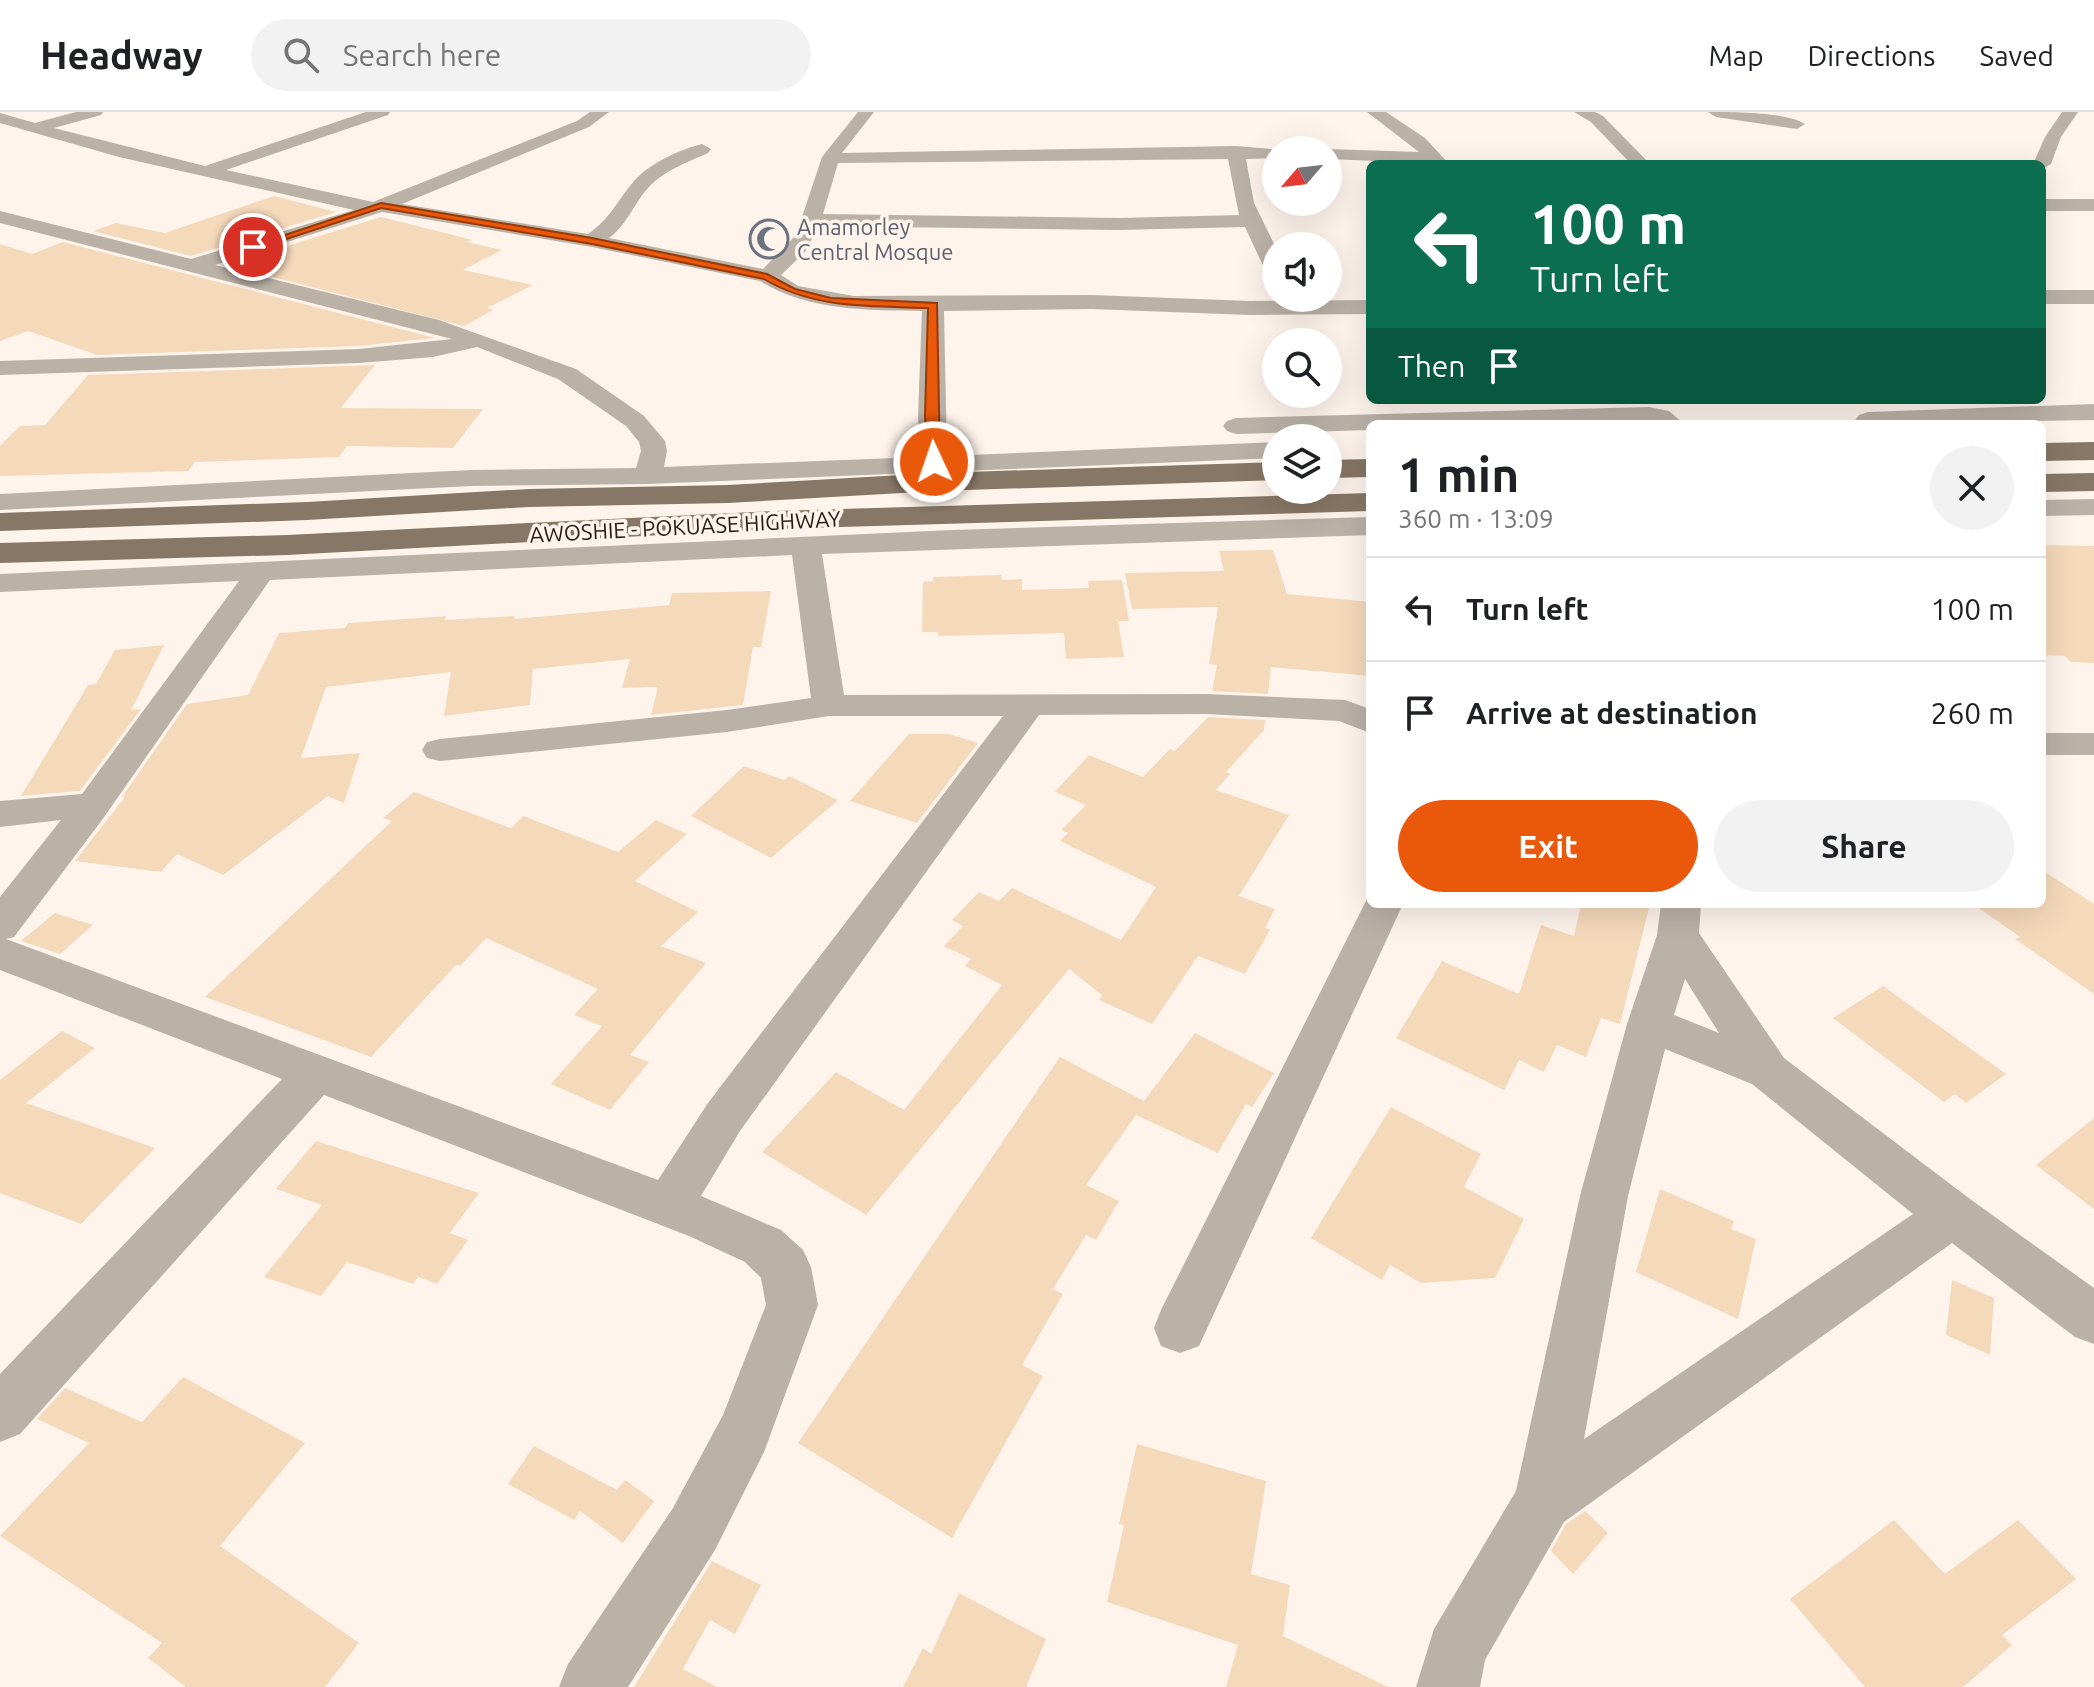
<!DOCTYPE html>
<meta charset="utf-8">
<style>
:root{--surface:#fff;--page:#f2f2f2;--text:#202124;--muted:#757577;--line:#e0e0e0;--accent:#ea580c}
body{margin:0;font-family:Ubuntu,sans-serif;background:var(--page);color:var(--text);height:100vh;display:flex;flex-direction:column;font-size:30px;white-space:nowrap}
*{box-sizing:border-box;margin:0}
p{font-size:26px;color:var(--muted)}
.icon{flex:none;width:44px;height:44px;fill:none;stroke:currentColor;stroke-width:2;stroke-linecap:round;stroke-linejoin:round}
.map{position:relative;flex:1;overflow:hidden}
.drawer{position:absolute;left:1366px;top:308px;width:680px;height:488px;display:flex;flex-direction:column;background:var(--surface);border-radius:12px;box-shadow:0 8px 32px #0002}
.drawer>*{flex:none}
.banner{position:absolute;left:1366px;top:48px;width:680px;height:244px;border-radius:12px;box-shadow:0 8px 32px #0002;background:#0b6e4f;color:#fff;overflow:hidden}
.needle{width:52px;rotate:242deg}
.tools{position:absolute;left:1262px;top:24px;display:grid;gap:16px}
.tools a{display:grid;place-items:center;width:80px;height:80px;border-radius:50%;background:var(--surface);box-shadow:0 8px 32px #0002;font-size:40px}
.pin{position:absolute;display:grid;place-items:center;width:68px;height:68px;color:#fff;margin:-34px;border:4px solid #fff;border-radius:50%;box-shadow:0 2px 8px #0007}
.me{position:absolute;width:88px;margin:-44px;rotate:357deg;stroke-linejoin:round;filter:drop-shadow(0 0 6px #0008)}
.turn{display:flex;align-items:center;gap:28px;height:168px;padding:0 32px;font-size:36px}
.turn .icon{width:104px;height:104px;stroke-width:2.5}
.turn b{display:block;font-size:56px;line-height:68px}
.then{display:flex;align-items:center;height:76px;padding:0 32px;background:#0003;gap:16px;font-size:30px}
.round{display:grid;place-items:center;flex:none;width:84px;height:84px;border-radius:42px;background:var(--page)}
.overview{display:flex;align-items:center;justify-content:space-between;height:136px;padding:0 32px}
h1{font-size:48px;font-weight:700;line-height:60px}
.cta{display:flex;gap:16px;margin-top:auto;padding:16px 32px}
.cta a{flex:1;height:92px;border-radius:48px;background:var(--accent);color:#fff;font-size:32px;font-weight:700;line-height:92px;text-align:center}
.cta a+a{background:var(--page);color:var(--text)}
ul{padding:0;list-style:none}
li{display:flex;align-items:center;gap:24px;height:104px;padding:0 32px;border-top:2px solid var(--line)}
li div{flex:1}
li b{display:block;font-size:30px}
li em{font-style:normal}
header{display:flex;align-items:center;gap:48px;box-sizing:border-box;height:112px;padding:0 40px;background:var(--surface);border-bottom:2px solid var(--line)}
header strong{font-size:38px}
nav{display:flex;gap:44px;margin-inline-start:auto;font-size:28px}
.search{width:560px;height:72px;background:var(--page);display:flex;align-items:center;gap:20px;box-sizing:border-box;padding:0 28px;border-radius:44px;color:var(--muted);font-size:30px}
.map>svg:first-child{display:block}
</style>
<header>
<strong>Headway</strong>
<div class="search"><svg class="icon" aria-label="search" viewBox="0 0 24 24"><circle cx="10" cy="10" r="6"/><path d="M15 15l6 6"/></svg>Search here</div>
<nav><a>Map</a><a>Directions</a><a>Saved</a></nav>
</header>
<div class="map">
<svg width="2094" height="1575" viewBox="0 0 2094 1575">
<rect width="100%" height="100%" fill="#fef4ec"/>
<!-- building -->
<g fill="#f5d9bb">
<polygon points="274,84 336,100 191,144 93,119 116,111 165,121"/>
<polygon points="381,105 473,128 467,130 502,138 463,158 533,173 487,196 493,198 464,214 226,153"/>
<polygon points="63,130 435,226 359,234 97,243 28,219 0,229 0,132 32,142"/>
<polygon points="375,253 341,296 483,297 453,336 347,334 339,345 195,350 188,359 0,364 0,334 20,314 45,313 88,263"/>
<polygon points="2042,433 2094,434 2094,551 2071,550 2065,544 2042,543"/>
<polygon points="1273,438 1287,482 1370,490 1370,564 1271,555 1268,582 1212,579 1217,553 1209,552 1218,495 1132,497 1125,461 1224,459 1219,439"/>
<polygon points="1001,463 1001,468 1022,467 1022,478 1089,476 1088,469 1122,468 1129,509 1118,509 1124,545 1066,547 1064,521 938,524 938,520 922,520 923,470 933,469 933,465"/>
<polygon points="771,479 761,535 753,535 743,593 651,603 658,575 622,576 630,547 533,557 530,593 444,604 451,560 326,575 301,646 360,641 344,691 328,684 223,763 177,742 161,760 75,749 125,685 122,685 187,592 248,583 279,521 345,516 348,511 446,504 445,508 515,504 514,507 669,493 672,481"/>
<polygon points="164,533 131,598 141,597 80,679 21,684 88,573 96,572 115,538"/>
<polygon points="1208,605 1265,608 1264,618 1226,660 1230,662 1216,678 1289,703 1239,784 1275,797 1265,816 1270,818 1245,862 1198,844 1152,912 1099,888 1102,883 1069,857 866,1103 762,1040 836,960 904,998 1002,873 965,854 971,847 944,834 963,814 952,808 979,780 999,789 1012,776 1121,828 1156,775 1060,729 1068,721 1061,718 1086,693 1055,680 1089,643 1143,665 1170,637 1175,639"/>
<polygon points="909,622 949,622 978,631 917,711 850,689"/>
<polygon points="744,654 784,668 789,664 838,688 771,746 691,704"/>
<polygon points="414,680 511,716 523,704 618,740 656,708 687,722 635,769 698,800 661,834 706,851 630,943 649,950 610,998 551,972 602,914 574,903 598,877 486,826 460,854 456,853 371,945 205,885 392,709 383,706"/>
<polygon points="2042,758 2094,792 2094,882 2015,827 2020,825 1973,792 2042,792"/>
<polygon points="1581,792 1650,792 1620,912 1601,906 1586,945 1557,933 1544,960 1519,948 1504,978 1396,926 1442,849 1519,882 1541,813 1574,824"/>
<polygon points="55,801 93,813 60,842 21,829"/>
<polygon points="1883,874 2006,962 1966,991 1955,982 1944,990 1833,906"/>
<polygon points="62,919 95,936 26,991 155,1036 81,1112 0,1081 0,968"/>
<polygon points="1195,921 1274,961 1252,995 1246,992 1218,1041 1136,1003 1086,1073 1119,1089 1096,1128 1086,1123 1053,1177 1063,1182 1022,1253 1043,1264 952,1426 798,1331 1060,945 1144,989"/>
<polygon points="1391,995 1481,1042 1464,1075 1524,1107 1495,1166 1421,1171 1390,1153 1382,1168 1311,1126"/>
<polygon points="2094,1006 2094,1097 2036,1053"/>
<polygon points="316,1029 479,1081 450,1121 468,1128 437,1172 418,1165 413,1172 347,1150 321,1184 264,1165 322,1093 276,1077"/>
<polygon points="1660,1077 1734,1109 1731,1117 1756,1127 1738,1207 1636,1160"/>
<polygon points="1952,1168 1994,1186 1990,1243 1946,1223"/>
<polygon points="183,1265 305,1331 220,1434 359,1531 325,1575 186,1575 148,1546 162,1531 0,1424 89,1331 37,1307 65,1276 142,1310"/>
<polygon points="1137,1332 1266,1369 1251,1462 1290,1473 1283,1524 1388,1575 1226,1575 1238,1533 1107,1490 1124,1413 1119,1412"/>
<polygon points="534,1334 617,1378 625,1368 654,1389 623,1431 580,1399 574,1408 508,1372"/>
<polygon points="1585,1399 1608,1421 1573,1462 1551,1439 1566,1412"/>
<polygon points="1894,1408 1945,1462 2018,1408 2076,1467 2002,1523 2012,1533 1963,1575 1865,1575 1790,1487"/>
<polygon points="712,1449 761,1473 735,1522 710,1508 683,1557 717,1575 634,1575"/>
<polygon points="959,1481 1046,1527 1026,1575 903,1575 923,1536 931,1542"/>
</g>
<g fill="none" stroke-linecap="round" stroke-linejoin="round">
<!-- minor -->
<g fill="#bab1a7" fill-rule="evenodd">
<path d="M76,0H103L101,3L54,16L205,54L366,0H390L388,3L226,58L373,90L577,9L590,0H609L589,15L402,92L588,122C611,106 617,89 634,69C650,51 679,38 702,32L711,37L708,41C688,50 663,59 648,76C633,93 627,113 609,126L763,157L796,123L822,45L858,0H874L842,41L1236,34L1283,38H1276V46L1246,47L1254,91L1276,136V166L1266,160L1245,115L1119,118L819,114L805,140L781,163L798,174L854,184L1091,183L1250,189L1370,188V202L1250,203L1091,197L944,199L947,344L1276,330V346L648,372L471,374L0,398V382L471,358L636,356L641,339L639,330L626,314L558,267L477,235L433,245L359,251L0,263V249L359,237L452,227L0,111V99L191,147L354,98L119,45L0,11V1L35,11ZM1228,47L1239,103L1119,106L823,102L838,51ZM382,100L592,135L760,169C808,199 867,198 922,199L918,304L920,345L664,355L667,339L665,329L644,304L576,257L439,208L215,153Z"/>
<polygon points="1367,0 1386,0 1425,26 1449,52 1328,47 1328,38 1323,38 1328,37 1419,40"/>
<polygon points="1574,0 1595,0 1603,4 1650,52 1631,52 1591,10"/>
<path d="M1708,0C1731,0 1788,0 1805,12L1797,17L1716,5Z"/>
<polygon points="2062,0 2078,0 2061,25 2051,52 2042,57 2042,52 2033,52 2045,25"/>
<rect x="2042" y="87" width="52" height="12"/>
<rect x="2042" y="178" width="52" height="14"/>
<polygon points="2094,292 2094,308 1858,312 1855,308 1859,303 1868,300"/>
<polygon points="1649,295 1669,299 1684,312 1370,312 1370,318 1236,322 1227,319 1223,314 1227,309 1236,306"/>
<polygon points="2094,387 2094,403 2042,404 2042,388"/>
<path d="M1370,405V423L822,442L844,583L1206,582L1345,588L1370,597V621L1339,609L1206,602L1039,603L740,1019L701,1084L781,1118L803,1138L811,1155L818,1193L764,1340L715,1438L628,1575H559L568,1552L673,1396L723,1303L766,1193L761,1166L745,1150L689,1124L324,983L20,1322L0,1330V1262L282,967L0,858V785L61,708L0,715V689L82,682L239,469L0,480V462L952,418ZM792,443L811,586L727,598L440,627L427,630L422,638L427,646L440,649L727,620L829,604H1003L708,991L658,1068L6,827L14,825L102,708L270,468Z"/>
<rect x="2042" y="621" width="52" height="22"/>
<polygon points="1370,781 1370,792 1403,792 1199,1234 1180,1241 1161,1234 1154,1216 1161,1198"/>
<path d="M1661,792H1701L1699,821L1784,946L1970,1087L2094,1176V1232L2075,1225L1952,1131L1564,1410L1485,1548L1480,1575H1416L1434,1517L1516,1379L1580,1084L1627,912L1657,823ZM1685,867L1719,921L1674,903ZM1665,937L1752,972L1913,1102L1584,1327L1628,1084Z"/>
</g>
<!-- major -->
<g fill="#877766" fill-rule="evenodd">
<polygon points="2094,330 2094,348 2042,349 2042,331"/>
<polygon points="1370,347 1370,365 1328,366 1328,348"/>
<polygon points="1276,350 1276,368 937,379 728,391 529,395 307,408 0,419 0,401 307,390 529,377 728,373 937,361"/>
<polygon points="2094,361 2094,379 2042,380 2042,362"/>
<polygon points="1370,381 1370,399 774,417 287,443 0,451 0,431 287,423 774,399"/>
</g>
</g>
<!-- route -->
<path fill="#ea580c" stroke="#983908" stroke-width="2" d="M381,91L592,126L767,162L795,177L831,186L937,191L940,350L934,353L928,350L925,304L928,196C871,194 814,197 764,167L592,132L381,96L256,137L249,135Z"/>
<!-- icons -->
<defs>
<g id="mosque-ring" transform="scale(2)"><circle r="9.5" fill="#fef4ec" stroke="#6b7280" stroke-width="1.5"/><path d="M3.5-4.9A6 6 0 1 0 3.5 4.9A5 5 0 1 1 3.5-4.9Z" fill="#6b7280"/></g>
</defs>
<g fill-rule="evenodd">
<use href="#mosque-ring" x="769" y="127"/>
</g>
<g text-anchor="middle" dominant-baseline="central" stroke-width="7" stroke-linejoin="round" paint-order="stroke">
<!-- far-worship labels -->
<g font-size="22" fill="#5b616d" stroke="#fef4ec" text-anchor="start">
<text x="797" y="114">Amamorley<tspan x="797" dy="25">Central Mosque</tspan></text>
</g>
<!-- far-street labels -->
<g font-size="22" fill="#261e16" stroke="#fef4ec">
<text transform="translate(685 414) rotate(-3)">AWOSHIE - POKUASE HIGHWAY</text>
</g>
</g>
</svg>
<div class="tools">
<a><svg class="needle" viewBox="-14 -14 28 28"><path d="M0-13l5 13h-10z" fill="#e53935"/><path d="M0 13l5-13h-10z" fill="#757577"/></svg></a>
<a><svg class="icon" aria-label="sound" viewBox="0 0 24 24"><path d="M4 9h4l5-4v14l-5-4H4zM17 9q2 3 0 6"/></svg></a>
<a><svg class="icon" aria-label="search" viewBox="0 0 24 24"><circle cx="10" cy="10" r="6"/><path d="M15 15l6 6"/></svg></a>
<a><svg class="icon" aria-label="layers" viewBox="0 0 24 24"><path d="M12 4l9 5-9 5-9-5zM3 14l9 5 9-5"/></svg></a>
</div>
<div class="pin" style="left:253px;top:135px;background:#d93025"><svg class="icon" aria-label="arrive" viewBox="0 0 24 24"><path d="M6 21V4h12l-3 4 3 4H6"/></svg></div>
<svg class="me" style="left:934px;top:350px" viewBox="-20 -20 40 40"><circle r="17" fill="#ea580c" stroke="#fff" stroke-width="3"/><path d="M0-11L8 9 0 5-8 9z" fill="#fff"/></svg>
<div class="banner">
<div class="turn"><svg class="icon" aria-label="left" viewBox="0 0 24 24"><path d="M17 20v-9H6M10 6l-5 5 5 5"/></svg><div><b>100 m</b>Turn left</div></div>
<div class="then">Then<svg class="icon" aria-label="arrive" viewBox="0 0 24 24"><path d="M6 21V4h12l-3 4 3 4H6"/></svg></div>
</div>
<section class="drawer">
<div class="overview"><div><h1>1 min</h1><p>360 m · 13:09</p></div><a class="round"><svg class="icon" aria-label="close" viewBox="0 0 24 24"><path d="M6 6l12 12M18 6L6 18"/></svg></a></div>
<ul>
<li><svg class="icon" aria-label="left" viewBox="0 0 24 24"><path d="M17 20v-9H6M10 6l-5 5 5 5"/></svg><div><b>Turn left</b></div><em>100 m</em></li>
<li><svg class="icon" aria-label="arrive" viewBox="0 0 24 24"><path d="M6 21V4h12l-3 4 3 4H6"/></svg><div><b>Arrive at destination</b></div><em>260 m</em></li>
</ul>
<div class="cta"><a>Exit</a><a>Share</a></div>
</section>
</div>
